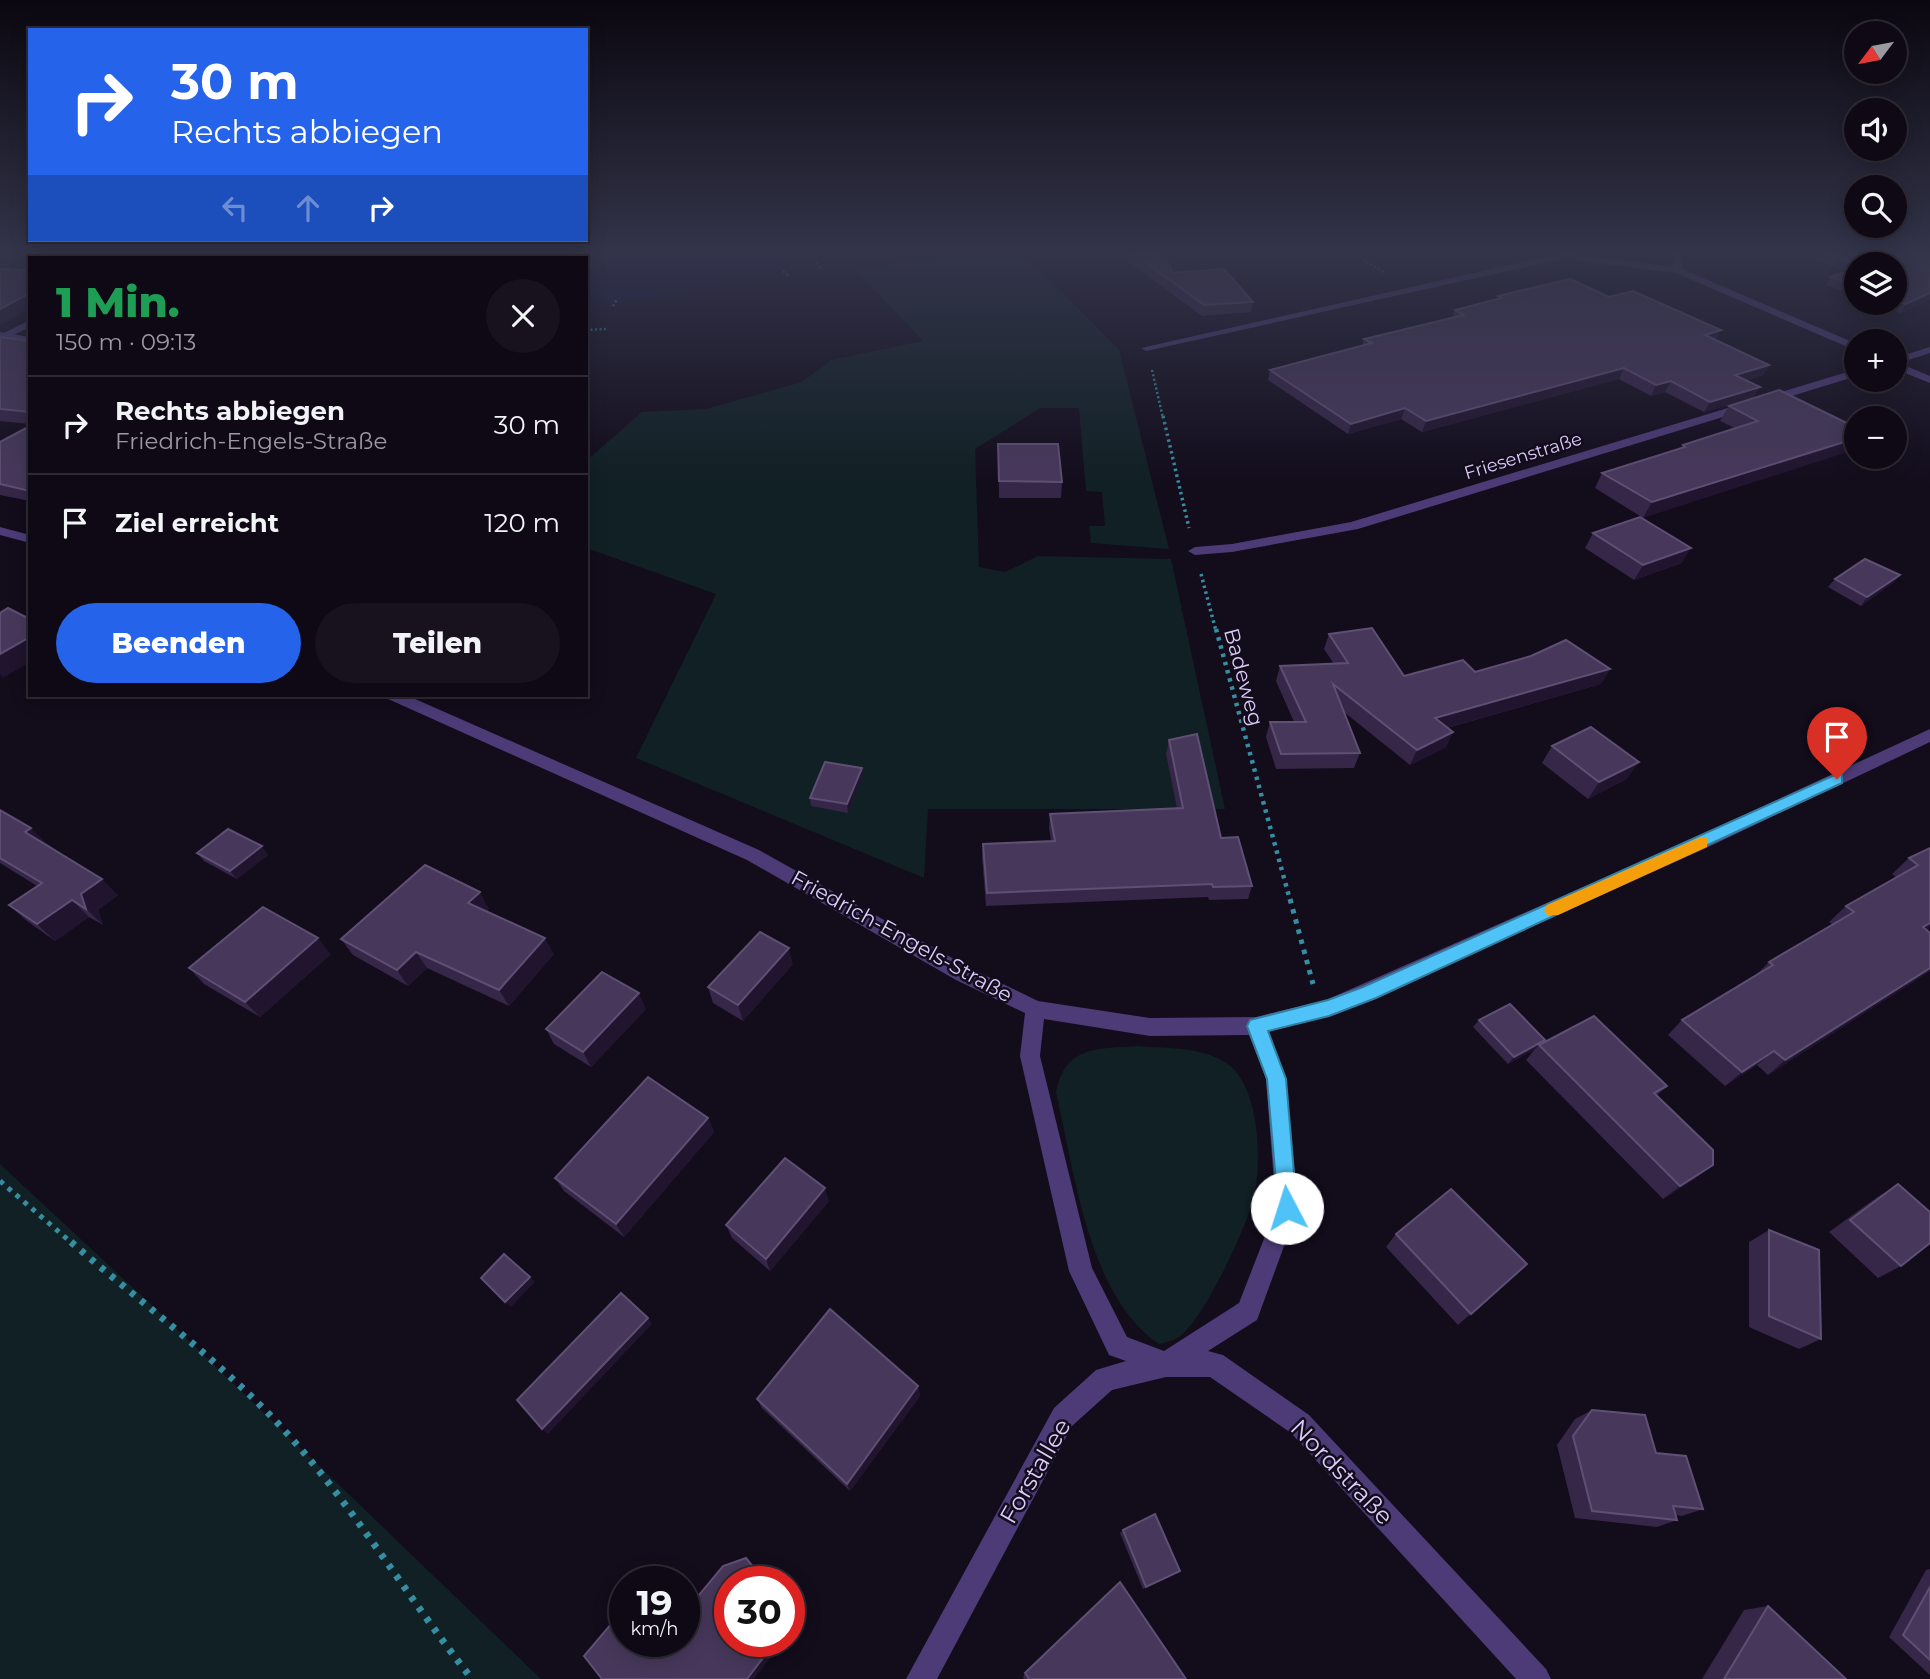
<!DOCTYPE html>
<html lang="de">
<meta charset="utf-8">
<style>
:root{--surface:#0e0914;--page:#17121d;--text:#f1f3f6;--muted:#9b9aa0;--line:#2e2a34;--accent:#2563eb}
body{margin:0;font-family:Montserrat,sans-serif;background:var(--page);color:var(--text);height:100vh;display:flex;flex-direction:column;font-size:26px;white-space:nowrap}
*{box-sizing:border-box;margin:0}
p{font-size:23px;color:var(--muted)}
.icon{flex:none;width:38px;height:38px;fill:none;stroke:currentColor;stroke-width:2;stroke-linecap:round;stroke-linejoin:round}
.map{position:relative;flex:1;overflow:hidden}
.sheet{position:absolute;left:28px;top:256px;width:560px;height:441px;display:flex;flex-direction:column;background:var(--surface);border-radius:0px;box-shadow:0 4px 18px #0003,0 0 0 2px var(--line)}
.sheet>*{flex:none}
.banner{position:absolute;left:28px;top:28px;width:560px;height:214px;border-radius:0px;box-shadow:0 4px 18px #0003,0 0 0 2px var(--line);background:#2563eb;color:#fff;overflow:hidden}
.needle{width:46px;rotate:238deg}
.fabs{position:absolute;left:1844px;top:21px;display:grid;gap:14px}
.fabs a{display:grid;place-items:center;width:63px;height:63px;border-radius:50%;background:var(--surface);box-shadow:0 4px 18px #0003,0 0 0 2px var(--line);font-size:35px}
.speed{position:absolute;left:609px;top:1566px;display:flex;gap:14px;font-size:35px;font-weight:700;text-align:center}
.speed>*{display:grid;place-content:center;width:91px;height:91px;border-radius:50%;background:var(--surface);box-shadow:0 4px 18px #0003,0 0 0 2px var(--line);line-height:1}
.speed small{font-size:18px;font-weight:400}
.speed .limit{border:10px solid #d22;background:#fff;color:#111}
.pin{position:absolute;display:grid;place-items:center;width:60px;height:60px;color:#fff;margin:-72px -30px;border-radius:50% 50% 50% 0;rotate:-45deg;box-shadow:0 0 7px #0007}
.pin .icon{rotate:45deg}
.me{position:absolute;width:77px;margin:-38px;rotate:355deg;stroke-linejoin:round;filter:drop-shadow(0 0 5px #0008)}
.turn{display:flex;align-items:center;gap:24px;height:147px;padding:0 28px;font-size:32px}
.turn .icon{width:91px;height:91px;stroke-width:2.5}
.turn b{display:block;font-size:49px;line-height:60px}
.lanes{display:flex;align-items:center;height:66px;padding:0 28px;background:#0003;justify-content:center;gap:35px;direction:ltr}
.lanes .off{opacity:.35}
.round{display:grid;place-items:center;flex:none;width:74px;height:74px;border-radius:37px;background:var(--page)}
.summary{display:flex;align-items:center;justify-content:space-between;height:119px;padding:0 28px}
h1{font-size:42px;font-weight:800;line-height:52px;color:#1e9e55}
.cta{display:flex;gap:14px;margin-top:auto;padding:14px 28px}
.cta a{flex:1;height:80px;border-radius:42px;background:var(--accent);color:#fff;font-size:28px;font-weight:800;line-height:80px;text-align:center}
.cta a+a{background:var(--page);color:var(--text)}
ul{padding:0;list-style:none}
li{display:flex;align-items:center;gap:21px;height:98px;padding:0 28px;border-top:2px solid var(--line)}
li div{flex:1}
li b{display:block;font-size:26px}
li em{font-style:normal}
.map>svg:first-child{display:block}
</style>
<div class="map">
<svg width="1930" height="1679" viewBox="0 0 1930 1679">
<rect width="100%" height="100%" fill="#120c1b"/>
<!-- green -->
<g fill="#102024">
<polygon points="971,250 1020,250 1119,350 1169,549 1091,543 1089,526 1105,526 1102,492 1086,491 1079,408 1040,408 975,449 979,567 1005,572 1038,556 1171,559 1225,809 928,809 924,878 636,758 716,594 586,548 586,461 642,412 706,409 802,382 831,360 923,341 856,270"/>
<path d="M1138,1046C1168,1049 1201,1046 1226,1063C1260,1084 1262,1161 1254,1197C1247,1227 1204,1319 1179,1337C1174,1341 1166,1342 1159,1344C1088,1296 1075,1173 1056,1093C1065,1045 1097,1049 1138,1046Z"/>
<polygon points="0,1164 157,1310 541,1679 0,1679"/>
</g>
<!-- water -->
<polygon fill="#0c1034" points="202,250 907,250 634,301 586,305 586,257 211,257"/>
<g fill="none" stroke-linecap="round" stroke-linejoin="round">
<!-- path-far4 -->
<g stroke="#368ea3" stroke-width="2.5" stroke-dasharray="2 2.5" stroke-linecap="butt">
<polyline points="1347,250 1385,273"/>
<polyline points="816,263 821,269"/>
<polyline points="783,271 789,276"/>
<polyline points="613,306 617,299"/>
<polyline points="586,330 606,329"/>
<polyline points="1152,370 1163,418"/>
</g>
<!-- path-far3 -->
<g stroke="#368ea3" stroke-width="3.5" stroke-dasharray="2.5 3.5" stroke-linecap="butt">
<polyline points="1163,416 1189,528"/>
<polyline points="1201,574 1216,631"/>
</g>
<!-- path-far2 -->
<polyline stroke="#368ea3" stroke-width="4.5" stroke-dasharray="3.5 5" stroke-linecap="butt" points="1216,629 1290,900"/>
<!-- path-far1 -->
<g stroke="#368ea3" stroke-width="5" stroke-dasharray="4.5 6" stroke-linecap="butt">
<polyline points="1290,899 1313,984"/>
<polyline points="0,1181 73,1244"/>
</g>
<!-- path -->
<path stroke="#368ea3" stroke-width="7" stroke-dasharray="5 8" stroke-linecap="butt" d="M71,1242C132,1295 199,1345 257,1402C341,1484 399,1587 472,1679"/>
<!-- lane -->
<g fill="#4c3b76" fill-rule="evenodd">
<rect x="102" y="250" width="8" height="7"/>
<polygon points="30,320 30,327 9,337 0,335"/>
</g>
<!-- street -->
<g fill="#4c3b76" fill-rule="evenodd">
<polygon points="1576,250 1593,250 1579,255 1673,267 1672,250 1680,250 1682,269 1857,344 1857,351 1676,273 1575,260 1571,257 1146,351 1141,348"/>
<polygon points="0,332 30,337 30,343 0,338"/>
<polygon points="1930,347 1930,353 1899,363 1930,376 1930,383 1895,369 1895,358"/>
<polygon points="1857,369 1857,376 1358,529 1232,552 1195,555 1188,551 1195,547 1232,544 1351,522"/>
<polygon points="0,527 30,535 30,543 0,535"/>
<path d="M385,695H406L759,850L970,968L1038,1001L1150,1018L1256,1017L1326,1000L1690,840L1930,729V742L1702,850L1336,1014L1268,1032L1286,1079L1298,1208L1257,1320L1208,1351L1223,1355L1309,1415L1546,1669L1551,1679H1516L1291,1433L1210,1377H1166L1112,1390L1072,1426L937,1679H906L1054,1408L1096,1370L1126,1361L1109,1355L1069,1271L1020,1056L1025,1013L956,980L747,860L388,699ZM1044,1019L1150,1036L1249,1035L1266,1079L1276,1208L1239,1303L1164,1351L1127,1337L1092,1268L1040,1056Z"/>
</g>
</g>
<!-- wall -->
<g fill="#362648">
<polygon points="1113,250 1161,250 1173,273 1253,302 1251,312 1202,316"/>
<polygon points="1796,250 1930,250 1930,299 1901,313 1874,303 1895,303 1895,264 1857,264 1857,296 1826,285 1831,277 1848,271 1794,254"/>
<polygon points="1498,296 1609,297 1716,341 1769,365 1763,375 1747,380 1754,397 1704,412 1665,392 1651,396 1619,379 1422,432 1401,419 1348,434 1268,380 1270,370 1362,346 1364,339 1452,318 1455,310 1497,299"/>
<polygon points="0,337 30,341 30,424 0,421"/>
<polygon points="1729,406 1857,428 1643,518 1595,488 1602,473 1681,448 1683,445 1735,428 1720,421"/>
<polygon points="30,426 30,501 0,495 0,442"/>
<polygon points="998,444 1062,482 1061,498 999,498"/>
<polygon points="1593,533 1682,563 1634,580 1585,548"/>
<polygon points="1900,575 1893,583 1861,606 1828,587 1835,579"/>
<polygon points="1329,634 1404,676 1475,672 1610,669 1601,684 1447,728 1453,732 1446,747 1410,765 1344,712 1360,753 1354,768 1276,769 1266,737 1270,722 1294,722 1276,681 1280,666 1334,664 1324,649"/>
<polygon points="1169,740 1221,838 1252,886 1248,899 1209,900 1208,897 986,906 982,857 983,844 1051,841 1049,828 1050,814 1177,808 1166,754"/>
<polygon points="1552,746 1627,779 1588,799 1542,763"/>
<polygon points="862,768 863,776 848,813 811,806 810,798"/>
<polygon points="0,810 118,895 98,910 103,925 89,917 55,941 27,921 9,905 37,886 0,863"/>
<polygon points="1930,848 1927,931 1930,933 1930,971 1768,1075 1757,1065 1725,1086 1668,1035 1682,1020 1757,974 1769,962 1833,925 1829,922 1846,906 1896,877 1892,874 1909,858"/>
<polygon points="197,853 268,855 237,879 204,861"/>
<polygon points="489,909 486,912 554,954 509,1006 427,968 408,986 353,955 341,939"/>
<polygon points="331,954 260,1017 204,984 189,968"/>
<polygon points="793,964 743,1021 713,1003 708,987"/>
<polygon points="646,1009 591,1067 554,1044 546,1029"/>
<polygon points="1479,1020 1545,1040 1542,1043 1667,1086 1657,1095 1696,1178 1663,1199 1526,1060 1535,1049 1508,1064 1473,1027"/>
<polygon points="708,1118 714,1132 624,1237 564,1191 555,1178"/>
<polygon points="1898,1184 1901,1266 1878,1278 1829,1232 1876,1198"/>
<polygon points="829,1201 770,1271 732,1238 726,1225"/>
<polygon points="1769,1230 1821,1339 1799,1349 1749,1327 1749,1242"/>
<polygon points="1396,1234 1527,1264 1458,1325 1386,1247"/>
<polygon points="918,1386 920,1396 850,1491 762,1408 757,1399"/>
<polygon points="1592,1410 1656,1453 1703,1509 1682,1516 1675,1515 1677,1520 1657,1527 1575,1518 1557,1445 1575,1419"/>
<polygon points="1123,1530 1176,1573 1143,1589 1120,1533"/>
<polygon points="1930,1569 1930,1675 1889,1637 1926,1570"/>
<polygon points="1768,1606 1846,1679 1702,1679 1744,1610"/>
<polygon points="1025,1673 1186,1679 1024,1679 1023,1677"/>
</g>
<!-- shaded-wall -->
<g fill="#20142e">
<polygon points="30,293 30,309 0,325 0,309"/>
<polygon points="1930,293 1930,299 1901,313 1906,304"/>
<polygon points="1721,330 1716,341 1705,335"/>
<polygon points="1769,365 1763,375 1729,385 1735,375"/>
<polygon points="1624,368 1619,379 1422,432 1426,421"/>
<polygon points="1671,381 1665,392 1651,396 1656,385"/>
<polygon points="1760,387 1754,397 1704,412 1710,402"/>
<polygon points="1405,408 1401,419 1348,434 1351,424"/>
<polygon points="1857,438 1857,449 1643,518 1652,502"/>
<polygon points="1691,548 1682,563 1634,580 1643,565"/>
<polygon points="1900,575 1893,583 1861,606 1867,597"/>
<polygon points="30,637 30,662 3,678 0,674 0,654"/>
<polygon points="1610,669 1601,684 1428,733 1435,718"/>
<polygon points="1453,732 1446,747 1410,765 1417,750"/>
<polygon points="1639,762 1627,779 1588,799 1599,782"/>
<polygon points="862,768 863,776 848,813 847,804"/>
<polygon points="31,828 48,845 42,848 25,832"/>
<polygon points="262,846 268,855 237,879 230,871"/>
<polygon points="102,879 118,895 98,910 103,925 86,909 81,894"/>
<polygon points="480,892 489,909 477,920 468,903"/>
<polygon points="72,900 89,917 55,941 37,924"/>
<polygon points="1930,923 1930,929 1905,943 1923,927"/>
<polygon points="318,938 331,954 260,1017 245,1002"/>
<polygon points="545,938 554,954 509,1006 499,990"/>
<polygon points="789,948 793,964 743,1021 738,1005"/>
<polygon points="416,952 427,968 408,986 397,970"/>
<polygon points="1930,968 1930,971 1768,1075 1785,1060"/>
<polygon points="639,993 646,1009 591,1067 583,1052"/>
<polygon points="1545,1040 1540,1046 1539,1045 1535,1049 1508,1064 1514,1057"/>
<polygon points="1774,1051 1757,1065 1725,1086 1742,1072"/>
<polygon points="708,1118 714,1132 624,1237 616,1224"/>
<polygon points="1713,1165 1696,1178 1663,1199 1680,1186"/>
<polygon points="825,1188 829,1201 770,1271 766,1259"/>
<polygon points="530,1277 535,1282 511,1307 505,1302"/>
<polygon points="648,1318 652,1324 548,1434 542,1429"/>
<polygon points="918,1386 920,1396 850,1491 847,1484"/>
<polygon points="746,1558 764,1578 764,1582 759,1582"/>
<polygon points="617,1617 625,1620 625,1626"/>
<polygon points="637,1642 643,1642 657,1659 649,1657"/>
<polygon points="775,1642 782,1642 754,1679 747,1679"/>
</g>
<!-- building -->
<g fill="#47385b" stroke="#5f4f74" stroke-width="2">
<polygon points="1128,250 1161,250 1173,273 1224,269 1253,302 1204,305"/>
<polygon points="1811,250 1930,250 1930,293 1906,304 1895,300 1895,264 1857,265"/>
<polygon points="1857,268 1857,286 1831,277"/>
<polygon points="0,269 30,270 30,293 0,309"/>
<polygon points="1570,279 1609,297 1633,291 1721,330 1705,335 1769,365 1735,375 1760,387 1710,402 1671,381 1656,385 1624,368 1426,421 1405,408 1351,424 1270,370 1372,343 1364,339 1464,315 1455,310 1502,298 1498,296"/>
<polygon points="0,337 30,341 30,412 0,409"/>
<polygon points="1779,390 1857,428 1857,438 1652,502 1602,473 1685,447 1683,445 1758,421 1729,406"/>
<polygon points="30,426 30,491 0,484 0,442"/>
<polygon points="998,444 1058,444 1062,482 999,481"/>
<polygon points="1640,517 1691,548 1643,565 1593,533"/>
<polygon points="1865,559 1900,575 1867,597 1835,579"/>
<polygon points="8,608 30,619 30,637 0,654 0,613"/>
<polygon points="1372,628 1404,676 1463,660 1475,672 1531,656 1566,640 1610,669 1435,718 1453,732 1417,750 1333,684 1360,753 1281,754 1270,722 1306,722 1280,666 1348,663 1329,634"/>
<polygon points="1591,727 1639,762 1599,782 1552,746"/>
<polygon points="1197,734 1221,838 1238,837 1252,886 1213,887 1212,884 987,893 983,844 1055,841 1050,814 1183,808 1169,740"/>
<polygon points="825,762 862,768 847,804 810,798"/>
<polygon points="0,810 31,828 25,832 102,879 81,894 86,909 72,900 37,924 9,905 42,883 0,858"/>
<polygon points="228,829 262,846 230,871 197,853"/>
<polygon points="1930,848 1930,923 1923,927 1930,933 1930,968 1785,1060 1774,1051 1742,1072 1682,1020 1773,965 1769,962 1854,912 1846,906 1918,865 1909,858"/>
<polygon points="425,865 480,892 468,903 545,938 499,990 416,952 397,970 341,939"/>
<polygon points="263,907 318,938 245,1002 189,968"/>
<polygon points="760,932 789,948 738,1005 708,987"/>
<polygon points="602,972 639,993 583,1052 546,1029"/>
<polygon points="1510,1004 1545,1040 1514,1057 1479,1020"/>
<polygon points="1594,1016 1667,1086 1654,1093 1713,1150 1713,1165 1680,1186 1539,1045"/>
<polygon points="648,1077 708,1118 616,1224 555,1178"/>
<polygon points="785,1158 825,1188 766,1259 726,1225"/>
<polygon points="1898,1184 1930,1212 1930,1243 1901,1266 1850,1220"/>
<polygon points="1451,1189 1527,1264 1471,1314 1396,1234"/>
<polygon points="1769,1230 1819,1250 1821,1339 1769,1316"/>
<polygon points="504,1254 530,1277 505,1302 481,1278"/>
<polygon points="621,1293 648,1318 542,1429 517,1400"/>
<polygon points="830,1309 918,1386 847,1484 757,1399"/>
<polygon points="1592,1410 1645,1415 1656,1453 1686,1456 1703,1509 1673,1506 1677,1520 1592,1511 1573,1436"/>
<polygon points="1155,1514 1180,1571 1146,1587 1123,1530"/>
<polygon points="746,1558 759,1574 759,1582 730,1582 730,1642 775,1642 747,1679 602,1679 584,1656 617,1617 625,1626 625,1642 637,1642 649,1657 661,1642 684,1642 684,1613 723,1566"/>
<polygon points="1120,1582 1186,1679 1029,1679 1025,1673"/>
<polygon points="1930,1587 1930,1660 1903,1635"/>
<polygon points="1768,1606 1846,1679 1724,1679"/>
</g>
<!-- sky -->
<linearGradient id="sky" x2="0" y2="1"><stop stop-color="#0a070f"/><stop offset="0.52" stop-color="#33344a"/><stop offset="1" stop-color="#33344a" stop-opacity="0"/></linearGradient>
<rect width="1930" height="485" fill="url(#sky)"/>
<!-- route -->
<polygon fill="#4fc3f7" stroke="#337fa1" stroke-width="2" points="1837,774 1842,775 1842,783 1376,998 1329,1016 1268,1031 1286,1079 1297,1208 1294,1215 1287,1218 1279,1215 1267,1079 1247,1026 1250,1020 1328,1000 1363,987"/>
<!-- slow -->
<polygon fill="#f59e0b" points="1701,837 1707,838 1707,847 1558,915 1547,915 1544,910 1547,905"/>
<g text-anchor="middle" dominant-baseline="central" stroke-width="5" stroke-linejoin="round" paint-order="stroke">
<!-- far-street labels -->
<g font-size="18" fill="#dccafb" stroke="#120c1b">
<text transform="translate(1523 456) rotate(-17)">Friesenstraße</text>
</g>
<!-- street labels -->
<g font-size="21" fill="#dccafb" stroke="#120c1b">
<text transform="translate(1244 677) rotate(75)">Badeweg</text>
<text transform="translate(902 936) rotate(29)">Friedrich-Engels-Straße</text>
</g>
<!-- near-street labels -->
<g font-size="24" fill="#dccafb" stroke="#120c1b">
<text transform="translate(1035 1471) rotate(-60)">Forstallee</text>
<text transform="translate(1342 1472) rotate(46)">Nordstraße</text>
</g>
</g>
</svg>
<div class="fabs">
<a><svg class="needle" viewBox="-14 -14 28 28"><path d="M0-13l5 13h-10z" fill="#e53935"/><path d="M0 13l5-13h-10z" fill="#9b9aa0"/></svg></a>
<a><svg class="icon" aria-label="sound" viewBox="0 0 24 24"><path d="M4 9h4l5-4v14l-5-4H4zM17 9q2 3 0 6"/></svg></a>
<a><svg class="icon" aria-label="search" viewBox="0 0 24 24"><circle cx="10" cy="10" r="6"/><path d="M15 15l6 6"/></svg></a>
<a><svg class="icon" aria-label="layers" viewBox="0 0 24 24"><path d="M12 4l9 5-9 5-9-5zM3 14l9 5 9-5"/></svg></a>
<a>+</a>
<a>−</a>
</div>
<div class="speed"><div>19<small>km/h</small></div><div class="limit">30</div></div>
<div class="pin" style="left:1837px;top:779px;background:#d93025"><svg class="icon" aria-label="arrive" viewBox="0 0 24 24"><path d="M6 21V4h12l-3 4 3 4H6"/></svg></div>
<svg class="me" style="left:1287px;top:1208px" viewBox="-20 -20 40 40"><circle r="19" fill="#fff"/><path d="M0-13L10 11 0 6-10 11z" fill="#4fc3f7"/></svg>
<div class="banner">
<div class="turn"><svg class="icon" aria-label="right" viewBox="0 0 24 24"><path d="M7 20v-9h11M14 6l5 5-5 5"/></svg><div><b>30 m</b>Rechts abbiegen</div></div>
<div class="lanes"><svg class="icon off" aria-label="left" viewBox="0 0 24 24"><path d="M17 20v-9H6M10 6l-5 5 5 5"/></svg><svg class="icon off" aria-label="ahead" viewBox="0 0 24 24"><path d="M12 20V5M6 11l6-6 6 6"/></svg><svg class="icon" aria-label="right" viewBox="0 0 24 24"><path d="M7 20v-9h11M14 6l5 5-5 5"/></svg></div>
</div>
<section class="sheet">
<div class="summary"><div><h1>1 Min.</h1><p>150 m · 09:13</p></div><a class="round"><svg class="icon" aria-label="close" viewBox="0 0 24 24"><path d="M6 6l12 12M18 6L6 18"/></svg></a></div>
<ul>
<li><svg class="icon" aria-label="right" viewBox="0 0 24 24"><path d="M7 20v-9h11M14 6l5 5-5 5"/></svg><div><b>Rechts abbiegen</b><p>Friedrich-Engels-Straße</p></div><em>30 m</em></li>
<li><svg class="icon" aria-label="arrive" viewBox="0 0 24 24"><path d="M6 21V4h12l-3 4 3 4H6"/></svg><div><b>Ziel erreicht</b></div><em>120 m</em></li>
</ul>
<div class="cta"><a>Beenden</a><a>Teilen</a></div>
</section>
</div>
